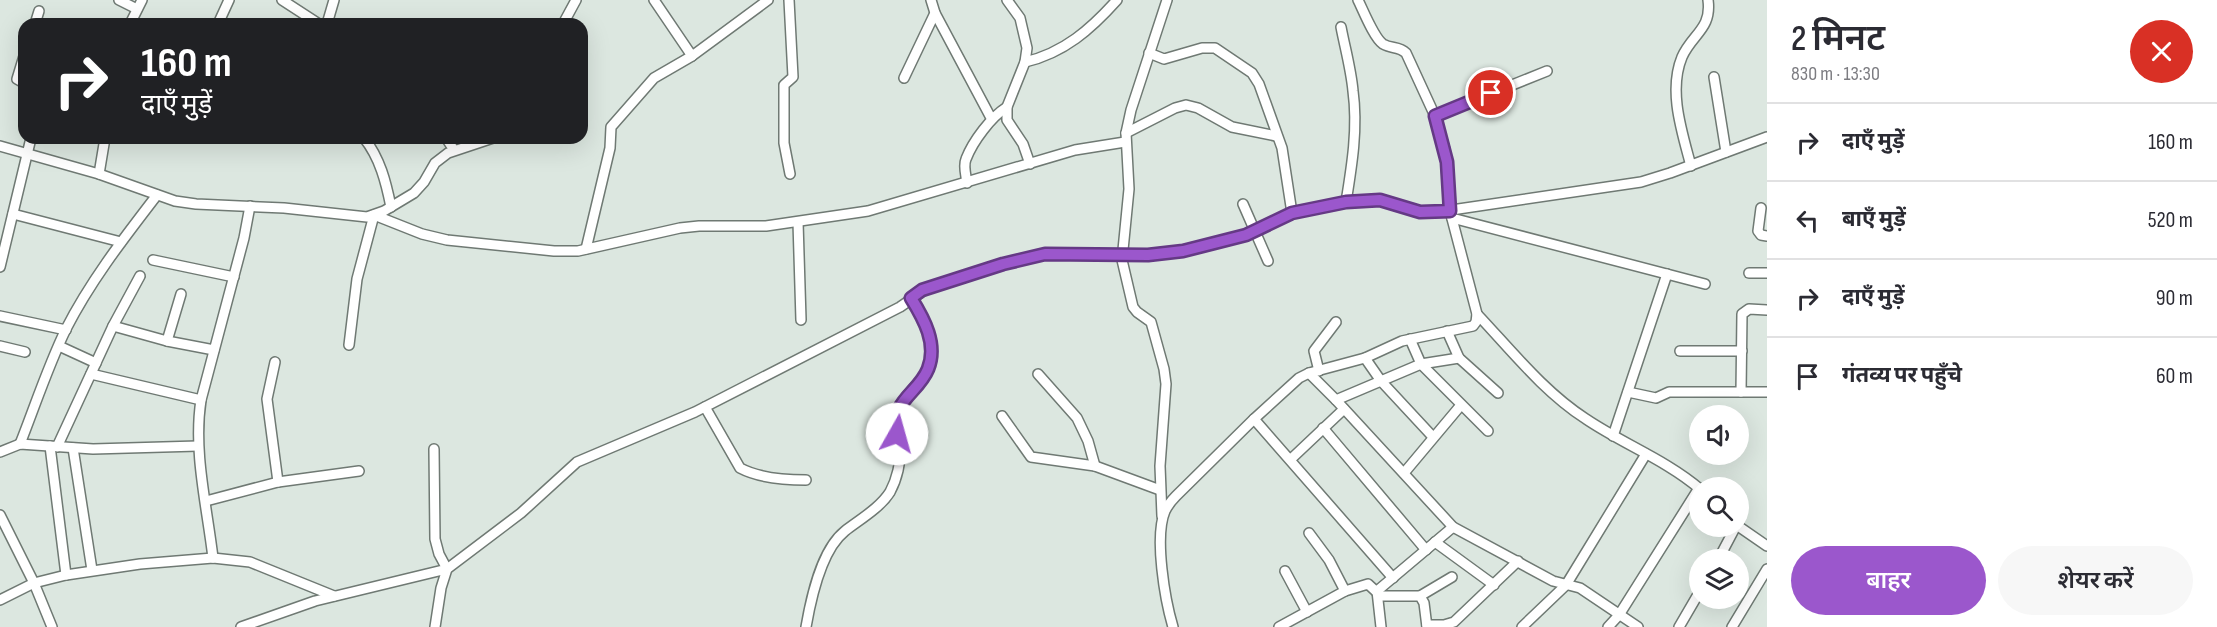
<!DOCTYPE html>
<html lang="hi">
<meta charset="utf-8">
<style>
:root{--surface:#fff;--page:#f7f7f7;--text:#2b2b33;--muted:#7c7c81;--line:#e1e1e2;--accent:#9b57cc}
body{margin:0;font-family:"Sofia Sans Condensed","Noto Sans Devanagari",sans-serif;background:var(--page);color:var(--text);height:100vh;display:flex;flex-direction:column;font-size:22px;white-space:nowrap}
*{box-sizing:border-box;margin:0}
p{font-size:20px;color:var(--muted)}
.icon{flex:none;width:33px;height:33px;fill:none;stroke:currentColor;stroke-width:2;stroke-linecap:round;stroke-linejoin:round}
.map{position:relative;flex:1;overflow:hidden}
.panel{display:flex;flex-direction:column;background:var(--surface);width:450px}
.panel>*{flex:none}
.banner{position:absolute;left:18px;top:18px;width:570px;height:126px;border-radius:18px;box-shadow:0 6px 24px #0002;background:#202124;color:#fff;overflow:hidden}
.tools{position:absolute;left:1689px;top:405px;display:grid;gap:12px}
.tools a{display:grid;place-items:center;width:60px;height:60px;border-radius:50%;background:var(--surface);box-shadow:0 6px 24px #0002;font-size:30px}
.pin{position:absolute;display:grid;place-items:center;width:51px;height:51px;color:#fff;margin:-26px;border:3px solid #fff;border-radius:50%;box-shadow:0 2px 6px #0007}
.me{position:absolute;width:66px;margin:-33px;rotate:7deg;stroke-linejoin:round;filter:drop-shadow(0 0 4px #0008)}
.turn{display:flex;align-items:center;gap:21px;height:126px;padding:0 24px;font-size:27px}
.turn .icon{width:78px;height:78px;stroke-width:2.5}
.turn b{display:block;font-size:42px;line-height:51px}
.round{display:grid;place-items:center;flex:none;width:63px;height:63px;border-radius:32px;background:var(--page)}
.head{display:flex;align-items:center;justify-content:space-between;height:102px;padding:0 24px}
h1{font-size:36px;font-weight:600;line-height:45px}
.cta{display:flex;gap:12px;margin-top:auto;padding:12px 24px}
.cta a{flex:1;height:69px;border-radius:36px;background:var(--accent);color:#fff;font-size:24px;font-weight:600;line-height:69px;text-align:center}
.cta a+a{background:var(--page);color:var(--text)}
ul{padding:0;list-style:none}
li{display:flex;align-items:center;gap:18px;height:78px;padding:0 24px;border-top:2px solid var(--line)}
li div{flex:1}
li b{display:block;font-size:22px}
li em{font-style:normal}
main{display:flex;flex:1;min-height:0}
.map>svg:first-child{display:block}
</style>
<main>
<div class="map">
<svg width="1767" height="627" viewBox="0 0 1767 627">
<rect width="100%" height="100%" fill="#dce7e0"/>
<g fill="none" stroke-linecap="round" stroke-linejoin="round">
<!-- minor casing -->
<g stroke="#6f7973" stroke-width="12">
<g id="minor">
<polyline points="119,0 137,9"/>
<polyline points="282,0 319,24"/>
<polyline points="654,0 692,56"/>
<polyline points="789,0 793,77 784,85 784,143 790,174"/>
<polyline points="931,0 935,13 991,118"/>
<polyline points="1007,0 1020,18 1027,48 1025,62 1007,107 1007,120 1023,144 1030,164"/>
<polyline points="35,24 39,11"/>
<polyline points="130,24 142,0"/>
<polyline points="218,24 229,0"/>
<polyline points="327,24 334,0"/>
<polyline points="563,24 576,0"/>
<path d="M1341,27C1345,48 1351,69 1353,91C1358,128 1352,165 1346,202"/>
<polyline points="1149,53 1164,59 1202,48 1215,48 1252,73 1259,84 1282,148 1292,213"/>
<polyline points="24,56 17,79 24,83"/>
<path d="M1025,62C1064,53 1091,29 1117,0"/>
<polyline points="1714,77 1726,152"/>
<polyline points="904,78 935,13"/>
<polyline points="1435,116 1547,71"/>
<polyline points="1126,133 1175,108 1186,105 1198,108 1232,127 1276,136"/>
<path d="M364,138C380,158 386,182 391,207"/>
<polyline points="446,138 454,150"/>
<polyline points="0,146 99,174 175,201 196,204 284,208 367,217 384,211 414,193 424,182 435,163 448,153 493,138"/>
<path d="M1691,166C1682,132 1668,91 1682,57C1692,34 1712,29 1708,0"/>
<polyline points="99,174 105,138"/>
<path d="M967,183C966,175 963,166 966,159C973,141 991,117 1007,107"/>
<polyline points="1243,204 1268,261"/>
<polyline points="1761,208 1758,231 1761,235 1767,236"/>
<polyline points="13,214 121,242"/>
<polyline points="1452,218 1705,284"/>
<polyline points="798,222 801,320"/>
<polyline points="586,249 610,148 611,127 654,78 692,56 768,0"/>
<polyline points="153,260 234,277"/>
<polyline points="0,267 31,138"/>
<polyline points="1749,273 1767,273"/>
<path d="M1477,314C1511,350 1544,392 1586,419C1623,444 1666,460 1700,489"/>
<polyline points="0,316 66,330"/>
<polyline points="113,326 167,341 214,350"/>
<polyline points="1447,331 1459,358 1498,393"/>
<polyline points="1410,339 1421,364 1488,431"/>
<polyline points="167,341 181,294"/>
<polyline points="349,345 357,279 374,215 422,234 447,240 554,251 578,251 680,228 699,226 766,226 868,211 1075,150 1125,142"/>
<polyline points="0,346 25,352"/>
<polyline points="59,346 96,363"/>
<polyline points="1680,351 1742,351"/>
<polyline points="1365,358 1381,381 1433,437"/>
<polyline points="275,362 267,399 278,482"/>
<polyline points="1319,371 1314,351 1336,322"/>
<polyline points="1309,373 1336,400 1453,527 1553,581 1580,588 1638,627"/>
<polyline points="91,374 201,400"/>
<polyline points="1038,374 1077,418 1088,441 1095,466"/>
<polyline points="1628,392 1656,398 1669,392 1767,392"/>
<polyline points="1741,392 1742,314 1749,309 1767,310"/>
<polyline points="1336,400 1421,364 1459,358"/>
<path d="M705,407L740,468C759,478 785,480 806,480"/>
<polyline points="1002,416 1031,457 1095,466 1160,490"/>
<polyline points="1254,419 1393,578"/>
<polyline points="1323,428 1426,550"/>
<polyline points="1613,436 1667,274"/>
<path d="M20,444C35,406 48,366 66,329C91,280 124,238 157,195"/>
<polyline points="50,446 66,575"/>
<polyline points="57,447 113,326 140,276"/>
<polyline points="73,448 92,570"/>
<polyline points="0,452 20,444 93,449 198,446"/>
<polyline points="1291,459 1344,409"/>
<polyline points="1404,473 1461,405"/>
<polyline points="206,501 278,482 359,471"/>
<polyline points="0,515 34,583 52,627"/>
<polyline points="1162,516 1160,466 1166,384 1164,369 1151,322 1137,312 1133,307 1122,260 1129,189 1126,133 1131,110 1167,0"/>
<polyline points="1738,526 1767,546"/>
<polyline points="1309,533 1329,560 1345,591"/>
<polyline points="1435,542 1494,585"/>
<path d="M213,558C207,506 193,452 201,400L244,238L250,206"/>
<polyline points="1718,560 1736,526"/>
<polyline points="1285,571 1307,612"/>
<polyline points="1420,596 1452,577"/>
<polyline points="0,600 34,583 66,575 140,564 213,558 250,562 334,596"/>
<polyline points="1427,625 1444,625 1454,622 1518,561"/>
<polyline points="241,627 315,601 447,569 439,554 435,539 434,449"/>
<polyline points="435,627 441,588 447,569 521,513 577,462 695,412 900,307 929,287 1003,264 1045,254 1148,255 1171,253 1246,235 1292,213 1346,202 1380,200 1420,212 1438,212 1641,182 1670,173 1767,137"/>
<path d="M806,627C811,598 821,550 845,531C859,520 880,508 890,492C897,479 901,462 900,448C899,437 894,427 897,416C900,402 910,392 919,382C943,355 927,324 911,298"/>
<path d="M1173,627C1165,600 1154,537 1165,511C1168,505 1172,500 1176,496L1254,419L1299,378L1309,373L1365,358L1402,341L1473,326L1476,322L1477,314L1450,211L1445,150L1435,116L1406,53C1399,46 1391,49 1383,44C1374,38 1363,10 1358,0"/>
<polyline points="1279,627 1345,591 1368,584 1381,596 1420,596 1424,603 1427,627"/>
<polyline points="1381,627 1377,591 1453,527"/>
<polyline points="1522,627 1566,585 1646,454"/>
<polyline points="1608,627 1619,615 1699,488"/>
<polyline points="1679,627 1700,591"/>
<polyline points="1732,627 1767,569"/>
</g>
</g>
<!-- minor -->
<use href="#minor" stroke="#fff" stroke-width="9"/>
</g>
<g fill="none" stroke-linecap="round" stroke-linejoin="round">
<!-- route casing -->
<g stroke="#653985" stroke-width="15">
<path id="route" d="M897,434C890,400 918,394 928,369C938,344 924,319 911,298L922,290L1003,264L1045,254L1148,255L1183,251L1246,235L1292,213L1346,202L1380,200L1420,212L1450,211L1447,162L1435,116L1491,93"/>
</g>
<!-- route -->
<use href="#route" stroke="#9b57cc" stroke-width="10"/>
</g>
</svg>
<div class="tools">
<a><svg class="icon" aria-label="sound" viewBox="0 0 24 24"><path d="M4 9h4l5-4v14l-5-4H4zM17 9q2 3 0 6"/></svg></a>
<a><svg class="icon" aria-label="search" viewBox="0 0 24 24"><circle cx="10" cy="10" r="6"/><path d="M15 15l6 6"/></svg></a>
<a><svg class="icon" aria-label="layers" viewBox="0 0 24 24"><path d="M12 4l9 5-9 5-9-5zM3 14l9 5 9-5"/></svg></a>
</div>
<div class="pin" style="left:1491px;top:93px;background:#d93025"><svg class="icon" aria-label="arrive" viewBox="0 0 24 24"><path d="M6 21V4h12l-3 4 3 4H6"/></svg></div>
<svg class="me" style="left:897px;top:434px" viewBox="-20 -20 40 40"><circle r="19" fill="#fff"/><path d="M0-13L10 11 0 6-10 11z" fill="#9b57cc"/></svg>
<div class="banner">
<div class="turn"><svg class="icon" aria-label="right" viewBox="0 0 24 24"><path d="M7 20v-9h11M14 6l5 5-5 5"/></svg><div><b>160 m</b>दाएँ मुड़ें</div></div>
</div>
</div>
<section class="panel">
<div class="head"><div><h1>2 मिनट</h1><p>830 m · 13:30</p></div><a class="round" style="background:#d93025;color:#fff"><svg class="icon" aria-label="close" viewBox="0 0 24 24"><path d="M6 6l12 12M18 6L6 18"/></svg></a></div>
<ul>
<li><svg class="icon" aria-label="right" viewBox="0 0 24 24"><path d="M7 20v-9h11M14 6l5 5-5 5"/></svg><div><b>दाएँ मुड़ें</b></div><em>160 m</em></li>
<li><svg class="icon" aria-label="left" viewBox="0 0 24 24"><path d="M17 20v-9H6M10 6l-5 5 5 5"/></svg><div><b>बाएँ मुड़ें</b></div><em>520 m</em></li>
<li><svg class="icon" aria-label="right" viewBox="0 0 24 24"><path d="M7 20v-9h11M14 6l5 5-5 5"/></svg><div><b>दाएँ मुड़ें</b></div><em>90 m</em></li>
<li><svg class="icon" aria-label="arrive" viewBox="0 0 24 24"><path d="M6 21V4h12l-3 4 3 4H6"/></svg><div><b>गंतव्य पर पहुँचे</b></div><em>60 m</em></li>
</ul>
<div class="cta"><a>बाहर</a><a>शेयर करें</a></div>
</section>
</main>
